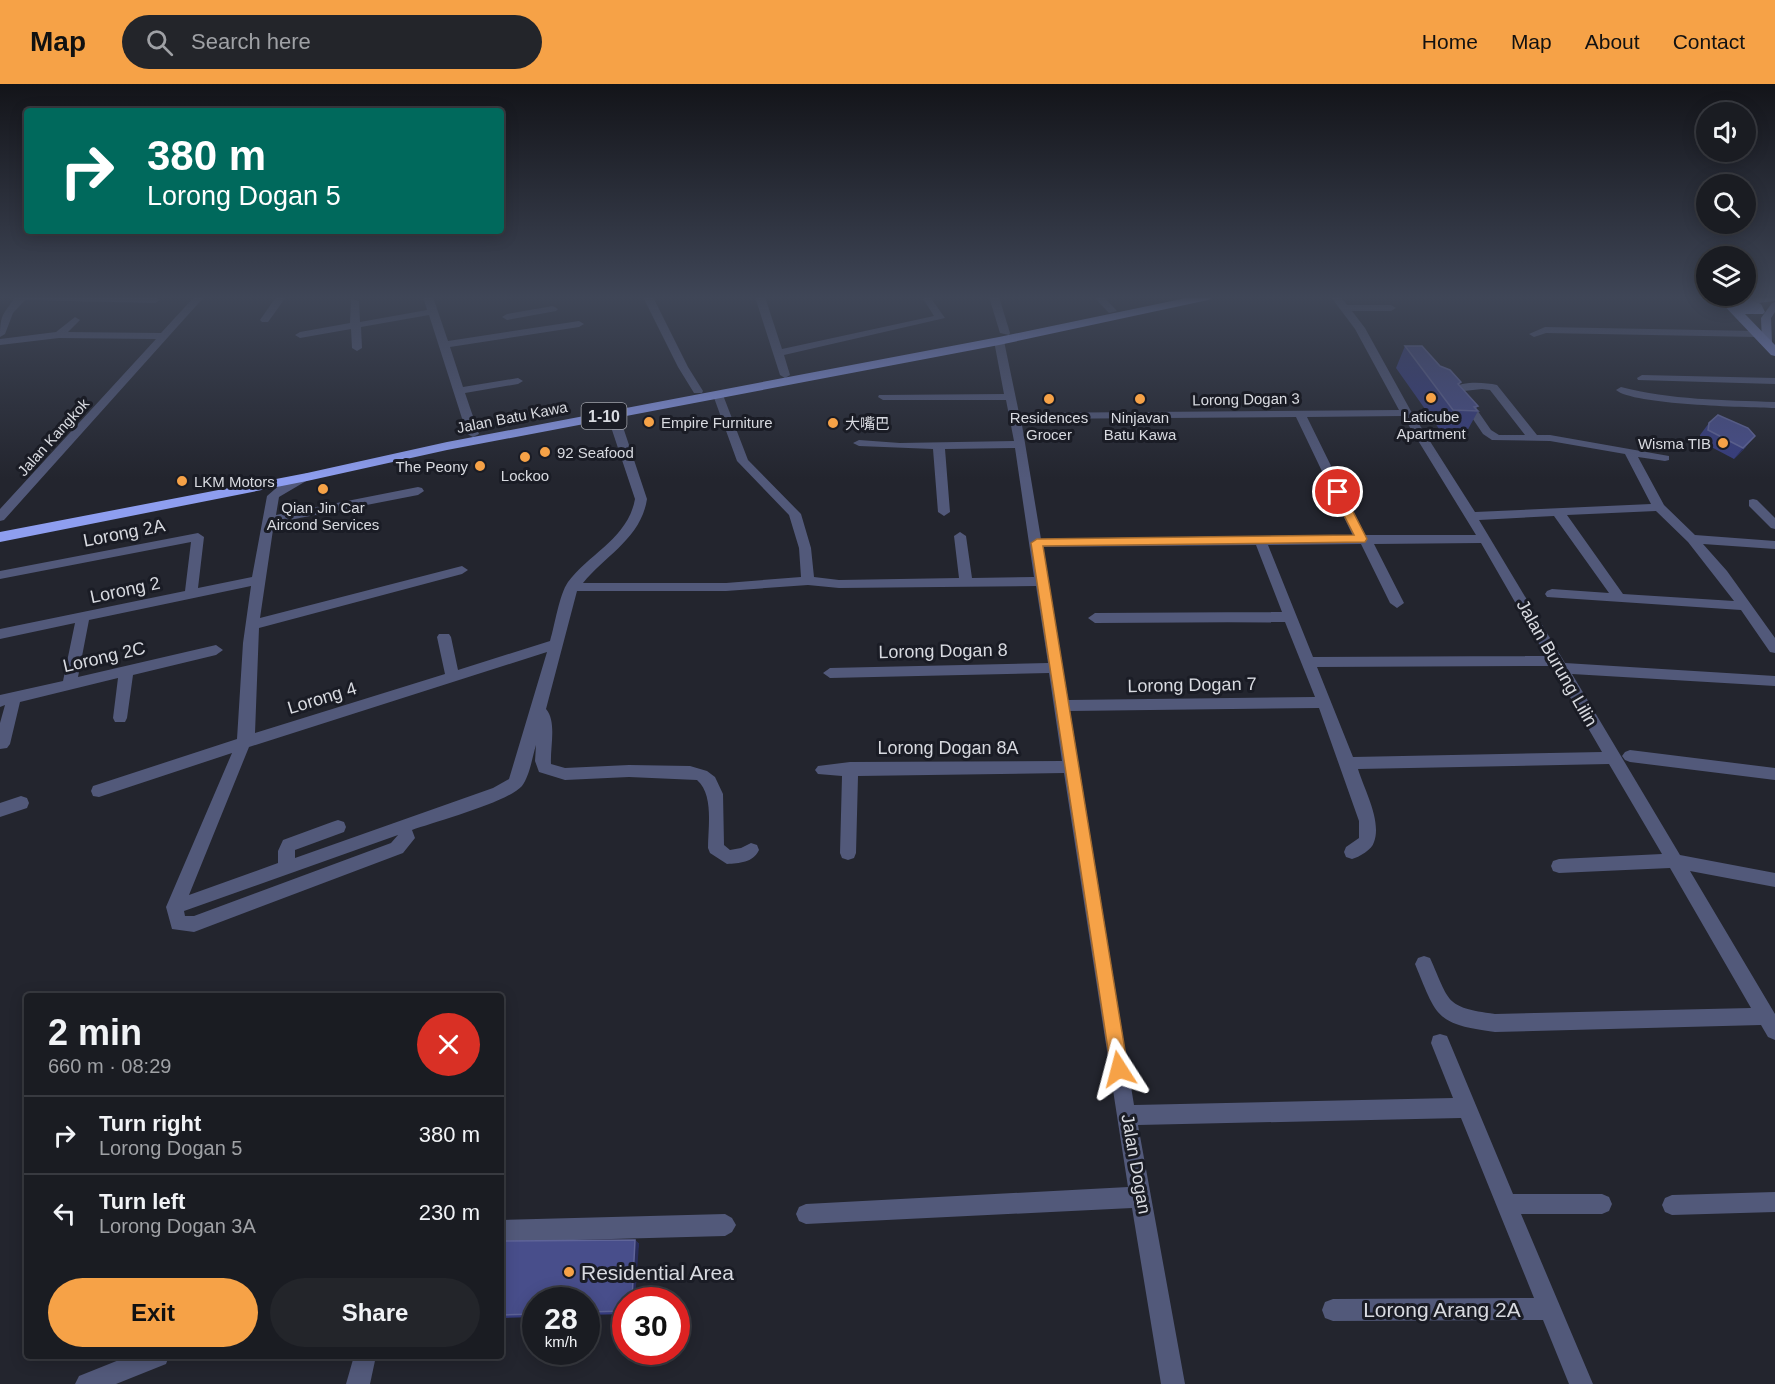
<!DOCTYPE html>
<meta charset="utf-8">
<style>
:root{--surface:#1a1c22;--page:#23252a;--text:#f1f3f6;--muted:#9fa1a5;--line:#383a40;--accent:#f6a247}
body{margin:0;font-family:Helvetica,"Noto Sans SC",sans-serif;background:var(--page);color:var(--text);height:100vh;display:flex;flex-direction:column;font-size:22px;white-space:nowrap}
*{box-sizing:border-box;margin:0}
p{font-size:20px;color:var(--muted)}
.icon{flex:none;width:33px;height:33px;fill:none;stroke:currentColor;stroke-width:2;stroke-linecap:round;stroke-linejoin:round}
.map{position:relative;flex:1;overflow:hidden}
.details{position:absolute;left:24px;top:909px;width:480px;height:366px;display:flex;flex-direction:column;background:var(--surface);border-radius:6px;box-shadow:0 3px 15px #0003,0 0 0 2px var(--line)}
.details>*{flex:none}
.top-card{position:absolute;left:24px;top:24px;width:480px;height:126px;border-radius:6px;box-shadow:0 3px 15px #0003,0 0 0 2px var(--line);background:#00695c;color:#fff;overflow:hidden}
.controls{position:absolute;left:1696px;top:18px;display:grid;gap:12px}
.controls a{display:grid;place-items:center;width:60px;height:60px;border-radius:50%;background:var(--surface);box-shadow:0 3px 15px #0003,0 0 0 2px var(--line);font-size:30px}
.speed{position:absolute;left:522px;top:1203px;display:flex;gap:12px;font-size:30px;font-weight:700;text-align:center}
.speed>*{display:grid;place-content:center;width:78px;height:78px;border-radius:50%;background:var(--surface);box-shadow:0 3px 15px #0003,0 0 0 2px var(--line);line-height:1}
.speed small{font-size:15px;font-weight:400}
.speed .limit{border:9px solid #d22;background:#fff;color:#111}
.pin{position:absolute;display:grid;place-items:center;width:51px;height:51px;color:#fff;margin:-26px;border:3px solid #fff;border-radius:50%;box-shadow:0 2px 6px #0007}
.me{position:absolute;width:66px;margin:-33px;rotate:351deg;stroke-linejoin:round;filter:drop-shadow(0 0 4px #0008)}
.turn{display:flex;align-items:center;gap:21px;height:126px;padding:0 24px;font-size:27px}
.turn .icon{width:78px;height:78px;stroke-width:2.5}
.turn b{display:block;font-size:42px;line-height:51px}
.round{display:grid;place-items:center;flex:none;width:63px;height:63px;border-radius:32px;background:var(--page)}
.head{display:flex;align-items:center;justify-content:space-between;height:102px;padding:0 24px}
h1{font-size:36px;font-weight:700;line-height:45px}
.primary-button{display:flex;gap:12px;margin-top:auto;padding:12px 24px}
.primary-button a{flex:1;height:69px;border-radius:36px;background:var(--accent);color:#111;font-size:24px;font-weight:700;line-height:69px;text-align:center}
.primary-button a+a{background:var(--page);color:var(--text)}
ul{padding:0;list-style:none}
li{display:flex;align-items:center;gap:18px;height:78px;padding:0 24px;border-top:2px solid var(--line)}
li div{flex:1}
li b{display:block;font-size:22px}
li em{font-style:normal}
header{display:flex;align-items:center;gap:36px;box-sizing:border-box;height:84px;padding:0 30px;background:var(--accent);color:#111}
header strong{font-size:28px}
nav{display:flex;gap:33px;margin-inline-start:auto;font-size:21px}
.search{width:420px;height:54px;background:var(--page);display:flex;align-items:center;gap:15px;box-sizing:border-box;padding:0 21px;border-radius:33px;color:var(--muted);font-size:22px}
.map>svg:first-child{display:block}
</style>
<header>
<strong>Map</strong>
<div class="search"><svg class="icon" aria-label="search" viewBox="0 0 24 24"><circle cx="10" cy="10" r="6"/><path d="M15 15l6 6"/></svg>Search here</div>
<nav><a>Home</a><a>Map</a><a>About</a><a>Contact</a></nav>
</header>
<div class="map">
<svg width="1775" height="1300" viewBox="0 0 1775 1300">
<rect width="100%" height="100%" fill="#23252e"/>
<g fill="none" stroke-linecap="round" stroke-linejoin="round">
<!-- minor -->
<g fill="#52597a" fill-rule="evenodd">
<path d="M15,213H155L160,216L155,219L25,216L13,229L5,250L0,253C0,228 4,231 15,213Z"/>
<polygon points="194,213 204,213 4,436 0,437 0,425 156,255 59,254 0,261 0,255 56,248 75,233 80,236 68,248 161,249"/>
<polygon points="276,213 286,213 268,238 262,238 260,236"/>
<polygon points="423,213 433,213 448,257 579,237 584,240 579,243 450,263 463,303 518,294 523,297 518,300 465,309 479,350 473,353 467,350 429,231 361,243 362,264 357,267 352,264 351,245 300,254 295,251 300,248 350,239 351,215 359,217 360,238 427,226"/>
<polygon points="643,213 653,213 688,283 703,307 702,309 694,309 678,283"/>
<polygon points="755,213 765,213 782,265 934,232 922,213 930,213 945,234 784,271 790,291 785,294 780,291"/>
<polygon points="989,213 999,213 1010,249 1009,251 1000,249"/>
<polygon points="1094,213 1104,213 1117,227 1109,229"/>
<path d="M1331,213H1341L1347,221H1391L1396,224L1391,227H1352L1365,244L1412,329L1475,428L1651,420L1625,370L1550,357L1492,356L1483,350L1452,304C1462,297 1484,298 1497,301L1537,351H1550L1669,372V376L1665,377L1638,373L1664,421L1695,451L1775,457V465L1703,460L1727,487L1775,554V569L1770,568L1741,526L1547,513L1545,510L1547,507L1552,505L1609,509L1554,432L1479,436L1565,579L1775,592V602L1572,590L1680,771L1775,789V803L1690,787L1775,930V956L1768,953L1761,941L1495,948C1435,940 1437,933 1415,880L1418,874L1424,872L1430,874C1450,918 1444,923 1495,930L1751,924L1670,784L1559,789L1553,787L1551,782L1553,777L1559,775L1662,770L1609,680L1358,685C1364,705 1382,737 1374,758C1372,766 1359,773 1352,775L1346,773L1344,768L1346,763L1359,754V737L1319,624L1070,627L1134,1021L1453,1014L1431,959L1433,952L1440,950L1447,952L1513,1110H1602L1609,1113L1612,1120L1609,1127L1602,1130H1521L1593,1300H1569L1543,1236L1333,1237L1325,1234L1322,1226L1325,1218L1333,1215L1534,1214L1461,1034L1138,1041L1185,1300H1161L1132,1124L806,1140L799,1137L796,1130L799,1123L806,1120L1128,1103L1064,689L858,692L856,769L854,774L848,776L842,774L840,769L842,692L818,690L815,686L818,682L850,678L1062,677L1049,589L830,594L823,589L830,584L1048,579L1036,502L839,504L808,501L726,507H577L546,625C557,638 550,663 551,680L565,684L629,681L690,682L707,687L715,693L723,710L724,761L730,766L741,764L751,759L757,761L759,766C753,779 739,779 727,780L710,769L708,764C708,743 714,711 697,696L629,693L565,696L539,688L535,677L536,661C532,674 530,691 522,702C508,718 435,738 412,746L415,754L403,769L194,848L172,845L166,823L232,669L99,713L93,712L91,707L93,702L237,655L243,559L251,502L89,536L78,593L216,561L223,566L216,571L133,591L127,634L125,638H115L113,634L118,594L20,618L10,660L7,664L0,665V639L5,621L0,623V611L63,597L75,539L0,555V545L185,507L191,458L0,495V487L198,449L204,453L198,504L252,493L267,412L282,399L307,389L313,393L279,413L276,431L418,403L422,404L424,407L418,411L274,439L260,534L462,482L468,486L462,490L259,544L255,649L445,590L437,553L439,550H449L451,553L458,586L550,557C555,541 559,511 568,498C590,469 628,454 635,415L607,331L609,329H617L619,331L647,415C641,454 606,471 583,499H726L801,493L799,464L789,431L737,377L713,311L718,308L723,311L748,376L801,430L811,464L814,493L839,496L959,494L954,452L960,448L966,452L972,494L1034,493L1015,364L945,365L950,428L944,432L938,428L933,365L859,362L853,359L859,356L900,359L1014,357L1006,316H883L878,313L879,311L1004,310L994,257L999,254L1004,257L1019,329L1399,326L1355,245ZM1482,305L1490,306L1525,351H1499L1491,346L1464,307ZM1403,332L1476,451H1365L1307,333ZM1296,333L1353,452L1041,455L1021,335ZM1656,427L1688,458L1734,517L1623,510L1567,431ZM1481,459L1546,572L1313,573L1268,461L1361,460L1390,519L1397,524L1404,519L1374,460ZM1256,461L1282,528L1095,529L1088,534L1095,539L1285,538L1315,613L1068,616L1043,463ZM547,568L509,695L493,704L295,774V766L344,748L346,743L344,738L338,736L332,738L283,756L278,767V779L189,811L249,663ZM1552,582L1602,668L1353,673L1317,583ZM398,751L391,759L194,832H185L184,827Z"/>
<polygon points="553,222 558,225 556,227 507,236 502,233 507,230"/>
<polygon points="1545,243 1757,247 1762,250 1757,253 1546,249 1534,253 1529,250"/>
<polygon points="1642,291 1775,294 1775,300 1638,296 1637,294"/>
<path d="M1621,303C1670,316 1724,316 1775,318V324C1746,323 1633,321 1616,306Z"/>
<polygon points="1753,415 1757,416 1775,434 1775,445 1771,444 1749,422 1749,416"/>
<polygon points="1630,666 1775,684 1775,696 1630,678 1625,676 1622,672 1625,668"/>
<polygon points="21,712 27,714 29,719 27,724 0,733 0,719"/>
<polygon points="1775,1108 1775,1128 1672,1131 1665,1128 1662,1121 1665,1114 1672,1111"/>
<polygon points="725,1130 732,1134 736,1141 732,1148 725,1152 501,1158 501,1136"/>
<polygon points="129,1272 169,1272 166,1280 116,1300 75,1300 79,1292"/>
<polygon points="354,1272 376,1272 370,1300 346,1300"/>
</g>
<!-- major -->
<g fill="#7d8bce" fill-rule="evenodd">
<polygon points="1728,213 1775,213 1775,217 1758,219"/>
<polygon points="1775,218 1775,228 1771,234 1772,259 1767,262 1762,259 1761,234 1772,219"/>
</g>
<!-- highway -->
<g fill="#8e9ef0" fill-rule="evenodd">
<polygon points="1191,213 1214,213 1208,216 999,261 447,366 307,397 0,458 0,448 307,389 447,358 999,253"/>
<polygon points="1716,213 1729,213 1735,218 1735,214 1742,213 1761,220 1765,228 1763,230 1745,230 1775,261 1775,272 1771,271"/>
</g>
</g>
<!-- wall -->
<g fill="#373d80">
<polygon points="1405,262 1440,282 1461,298 1459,302 1478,322 1476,325 1478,327 1466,349 1442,349 1396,284"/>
<polygon points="1709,339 1746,363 1734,375 1700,357 1700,351"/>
<polygon points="635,1156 639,1160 626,1216 626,1230 586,1231 586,1216 536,1216 536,1233 501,1234 501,1157"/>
</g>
<!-- shaded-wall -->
<g fill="#282c5b">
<polygon points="1755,352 1746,363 1734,375 1743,364"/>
<polygon points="635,1156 639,1160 635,1216 632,1216"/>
</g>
<!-- building -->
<g fill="#484e8b" stroke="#5f6498" stroke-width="1.5">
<polygon points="1405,262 1422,262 1440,282 1450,286 1461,298 1458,300 1478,322 1474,323 1478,327 1453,326"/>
<polygon points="1718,331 1748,344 1755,352 1743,364 1708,346 1709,339"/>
<polygon points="635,1156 632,1216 626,1216 626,1227 586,1228 586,1216 536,1216 536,1230 501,1231 501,1157"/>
</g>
<!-- sky -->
<linearGradient id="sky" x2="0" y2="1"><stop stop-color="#131419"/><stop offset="0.54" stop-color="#3f4657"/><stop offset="1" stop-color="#3f4657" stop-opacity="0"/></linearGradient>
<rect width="1775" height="395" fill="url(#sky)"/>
<!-- route -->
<polygon fill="#f6a247" stroke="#a0692e" stroke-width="1.5" points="1338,405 1343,408 1367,455 1365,458 1043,462 1128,985 1126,991 1119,994 1113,991 1111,985 1031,459 1037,455 1354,451 1332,408"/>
<!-- markers -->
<g fill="#f6a247" stroke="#1a1c25" stroke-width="2">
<circle cx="1431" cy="314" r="6"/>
<circle cx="1049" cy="315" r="6"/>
<circle cx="1140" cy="315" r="6"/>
<circle cx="649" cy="338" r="6"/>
<circle cx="833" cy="339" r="6"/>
<circle cx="1723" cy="359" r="6"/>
<circle cx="545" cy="368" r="6"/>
<circle cx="525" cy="373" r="6"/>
<circle cx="480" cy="382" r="6"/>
<circle cx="182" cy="397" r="6"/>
<circle cx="323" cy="405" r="6"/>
<circle cx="569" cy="1188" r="6"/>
</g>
<g text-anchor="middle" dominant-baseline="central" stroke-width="6" stroke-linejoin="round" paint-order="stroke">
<!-- far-street labels -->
<g font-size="15" fill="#d8dae0" stroke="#1a1c25">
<text transform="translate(1246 315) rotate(-1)">Lorong Dogan 3</text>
<text transform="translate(512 333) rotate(-11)">Jalan Batu Kawa</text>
<text transform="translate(53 353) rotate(-48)">Jalan Kangkok</text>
</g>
<!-- far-poi labels -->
<g font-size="15" fill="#d8dae0" stroke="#1a1c25">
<text x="1431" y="332">Laticube<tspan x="1431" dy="17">Apartment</tspan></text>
<text x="1049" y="333">Residences<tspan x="1049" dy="17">Grocer</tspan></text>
<text x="1140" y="333">Ninjavan<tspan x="1140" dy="17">Batu Kawa</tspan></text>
<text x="661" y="338" text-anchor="start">Empire Furniture</text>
<text x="845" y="339" text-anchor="start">大嘴巴</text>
<text x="1711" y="359" text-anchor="end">Wisma TIB</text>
<text x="557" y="368" text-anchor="start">92 Seafood</text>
<text x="468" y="382" text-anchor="end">The Peony</text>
<text x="525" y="391">Lockoo</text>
<text x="194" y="397" text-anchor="start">LKM Motors</text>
<text x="323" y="423">Qian Jin Car<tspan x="323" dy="17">Aircond Services</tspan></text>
</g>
<!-- shield labels -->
<rect fill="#1a1c25" stroke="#9fa1a8" stroke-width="1.5" x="581.5" y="319" width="45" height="26" rx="4.5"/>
<g font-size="16" font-weight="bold" fill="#d8dae0">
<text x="604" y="332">1-10</text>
</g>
<!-- street labels -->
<g font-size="18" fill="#d8dae0" stroke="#1a1c25">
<text transform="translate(124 449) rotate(-11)">Lorong 2A</text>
<text transform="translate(125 506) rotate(-12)">Lorong 2</text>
<text transform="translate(943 567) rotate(-1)">Lorong Dogan 8</text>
<text transform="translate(104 573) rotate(-13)">Lorong 2C</text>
<text transform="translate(1557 579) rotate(60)">Jalan Burung Lilin</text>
<text transform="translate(1192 601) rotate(-1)">Lorong Dogan 7</text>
<text transform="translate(322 614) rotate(-17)">Lorong 4</text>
<text x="948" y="664">Lorong Dogan 8A</text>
<text transform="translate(1136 1080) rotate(80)">Jalan Dogan</text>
</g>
<!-- near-poi labels -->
<g font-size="21" fill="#d8dae0" stroke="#1a1c25" text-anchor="start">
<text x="581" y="1188">Residential Area</text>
</g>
<!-- near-street labels -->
<g font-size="21" fill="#d8dae0" stroke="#1a1c25">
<text x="1442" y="1225">Lorong Arang 2A</text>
</g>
</g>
</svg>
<div class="controls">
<a><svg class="icon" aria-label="sound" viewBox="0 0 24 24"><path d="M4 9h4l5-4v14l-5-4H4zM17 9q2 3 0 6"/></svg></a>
<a><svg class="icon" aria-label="search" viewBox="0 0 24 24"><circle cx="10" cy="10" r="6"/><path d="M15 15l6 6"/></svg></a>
<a><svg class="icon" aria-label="layers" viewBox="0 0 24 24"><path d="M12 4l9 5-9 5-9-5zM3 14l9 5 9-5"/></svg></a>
</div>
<div class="speed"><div>28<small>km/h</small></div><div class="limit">30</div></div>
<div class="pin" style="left:1338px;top:408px;background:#d93025"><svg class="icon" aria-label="arrive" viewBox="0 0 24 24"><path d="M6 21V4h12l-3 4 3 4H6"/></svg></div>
<svg class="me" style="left:1119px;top:985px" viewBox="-20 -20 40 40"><path d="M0-17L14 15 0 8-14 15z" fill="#f6a247" stroke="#fff" stroke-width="4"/></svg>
<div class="top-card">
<div class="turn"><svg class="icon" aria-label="right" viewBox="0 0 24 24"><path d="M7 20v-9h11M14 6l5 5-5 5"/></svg><div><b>380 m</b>Lorong Dogan 5</div></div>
</div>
<section class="details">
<div class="head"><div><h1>2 min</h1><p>660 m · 08:29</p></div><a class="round" style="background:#d93025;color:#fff"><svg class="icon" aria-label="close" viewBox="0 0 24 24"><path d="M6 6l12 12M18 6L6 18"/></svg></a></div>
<ul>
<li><svg class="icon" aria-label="right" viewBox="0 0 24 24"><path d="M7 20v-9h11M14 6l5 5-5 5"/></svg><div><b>Turn right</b><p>Lorong Dogan 5</p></div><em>380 m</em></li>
<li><svg class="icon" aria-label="left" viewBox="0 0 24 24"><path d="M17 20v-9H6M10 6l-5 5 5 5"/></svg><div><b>Turn left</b><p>Lorong Dogan 3A</p></div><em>230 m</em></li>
</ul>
<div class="primary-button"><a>Exit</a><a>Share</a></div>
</section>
</div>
